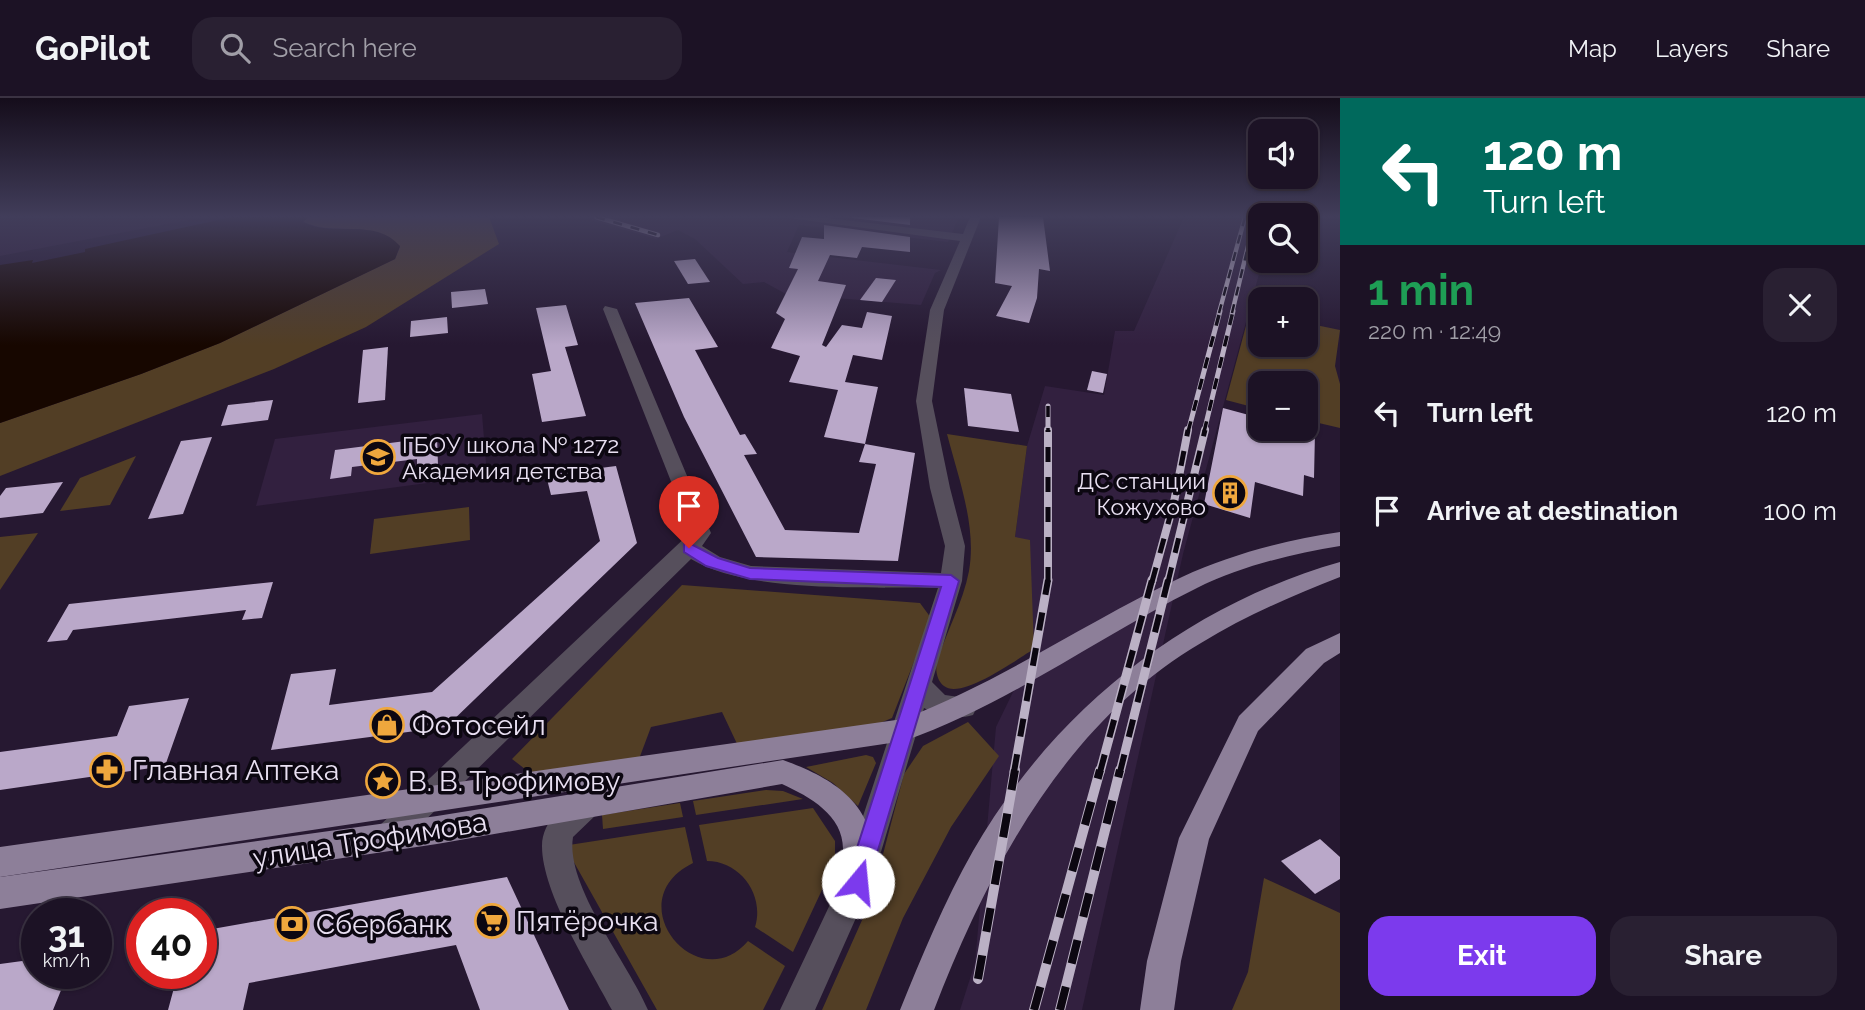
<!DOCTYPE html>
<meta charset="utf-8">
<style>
:root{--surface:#1c1225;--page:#292032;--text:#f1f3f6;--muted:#a09ea7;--line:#3a3242;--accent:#7c3aed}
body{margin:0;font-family:Raleway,sans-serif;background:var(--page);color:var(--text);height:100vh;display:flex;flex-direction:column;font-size:26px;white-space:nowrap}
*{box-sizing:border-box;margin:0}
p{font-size:23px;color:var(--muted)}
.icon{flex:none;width:38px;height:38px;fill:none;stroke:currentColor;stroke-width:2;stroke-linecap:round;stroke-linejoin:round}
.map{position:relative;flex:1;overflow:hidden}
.details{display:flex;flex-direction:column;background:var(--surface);width:525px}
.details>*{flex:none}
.hud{background:#00695c;color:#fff;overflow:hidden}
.controls{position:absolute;left:1248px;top:21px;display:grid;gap:14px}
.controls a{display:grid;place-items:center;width:70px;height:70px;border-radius:14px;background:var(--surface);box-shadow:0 2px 5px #0004,0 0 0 2px var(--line);font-size:35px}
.speed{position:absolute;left:21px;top:800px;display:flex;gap:14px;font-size:35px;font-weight:700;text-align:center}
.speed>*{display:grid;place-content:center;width:91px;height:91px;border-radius:50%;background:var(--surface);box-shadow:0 2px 5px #0004,0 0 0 2px var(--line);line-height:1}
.speed small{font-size:18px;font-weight:400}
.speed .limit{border:10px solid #d22;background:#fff;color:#111}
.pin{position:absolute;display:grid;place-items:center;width:60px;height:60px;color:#fff;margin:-72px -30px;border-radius:50% 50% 50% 0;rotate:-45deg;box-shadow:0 0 7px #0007}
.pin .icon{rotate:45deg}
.me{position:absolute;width:77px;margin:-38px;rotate:17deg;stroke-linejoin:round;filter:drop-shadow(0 0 5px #0008)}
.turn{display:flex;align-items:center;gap:24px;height:147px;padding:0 28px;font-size:32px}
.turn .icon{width:91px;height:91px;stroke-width:2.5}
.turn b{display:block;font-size:49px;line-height:60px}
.round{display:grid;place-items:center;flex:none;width:74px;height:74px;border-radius:21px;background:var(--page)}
.headline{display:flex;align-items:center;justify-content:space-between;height:119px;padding:0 28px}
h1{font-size:42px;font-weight:700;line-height:52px;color:#1e9e55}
.action{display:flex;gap:14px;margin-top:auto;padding:14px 28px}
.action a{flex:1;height:80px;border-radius:21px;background:var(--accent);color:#fff;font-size:28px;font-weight:700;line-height:80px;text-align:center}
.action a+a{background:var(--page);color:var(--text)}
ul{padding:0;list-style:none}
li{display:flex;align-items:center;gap:21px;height:98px;padding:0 28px}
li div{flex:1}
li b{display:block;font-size:26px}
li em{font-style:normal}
header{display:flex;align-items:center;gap:42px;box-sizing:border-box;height:98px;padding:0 35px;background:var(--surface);border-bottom:2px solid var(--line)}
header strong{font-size:33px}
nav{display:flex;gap:38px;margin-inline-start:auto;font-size:24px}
.search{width:490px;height:63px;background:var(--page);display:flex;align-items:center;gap:18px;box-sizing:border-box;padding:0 24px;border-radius:21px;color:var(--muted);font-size:26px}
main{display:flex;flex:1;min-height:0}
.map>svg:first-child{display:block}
</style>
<header>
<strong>GoPilot</strong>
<div class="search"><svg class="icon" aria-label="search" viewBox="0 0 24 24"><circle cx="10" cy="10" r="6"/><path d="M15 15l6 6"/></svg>Search here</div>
<nav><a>Map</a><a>Layers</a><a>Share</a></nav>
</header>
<main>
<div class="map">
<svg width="1340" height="912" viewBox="0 0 1340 912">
<rect width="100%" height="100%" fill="#261831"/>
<!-- built -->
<g fill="#32203f">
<polygon points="0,119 204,119 0,158"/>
<polygon points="580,119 959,119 948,144 799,127 787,154 941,172 935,175 921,207 786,196 764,184 743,186 695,141 678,132 656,141"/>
<polygon points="1184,119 1260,119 1260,163 1274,163 1262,165 1183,456 1082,912 960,912 975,865 996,629 1034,551 1015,439 1027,348 1045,288 1104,297 1115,233 1134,233"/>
<polygon points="482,316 487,377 256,408 275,341"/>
</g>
<!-- green -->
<g fill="#523e25">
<path d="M308,119H489L499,146L366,229L274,271L0,378V325L141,276L220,245L395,161L400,149C375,119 334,140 302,123Z"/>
<polygon points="1250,213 1260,215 1260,247 1306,247 1306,225 1340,232 1335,268 1340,286 1340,330 1306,322 1306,285 1260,285 1260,311 1226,302"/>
<path d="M947,336L1027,348L1015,439L1030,442L1034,551C1017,561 962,602 944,588C937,583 935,572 937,564C946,534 963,505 969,473C977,428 958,379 947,336Z"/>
<polygon points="136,358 110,407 60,413 80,380"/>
<polygon points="469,409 470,442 370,456 374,421"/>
<polygon points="38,435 0,492 0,439"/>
<polygon points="682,487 920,505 931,520 892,620 880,625 739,650 722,614 651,629 639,661 534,678 512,661"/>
<polygon points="968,624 999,658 951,729 903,820 866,912 822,912 871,802 904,676 923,648"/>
<polygon points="866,657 873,659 876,665 858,708 833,685 806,669"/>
<polygon points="766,692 783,693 803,701 696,717 693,703"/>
<polygon points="680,705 683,719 603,731 602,717"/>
<path d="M813,710L835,743V764L793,854L755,829C765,797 740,763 707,763L699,727Z"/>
<path d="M685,729L693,765C616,803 698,902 748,843L785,868L763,912H657L571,759L569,747Z"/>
<polygon points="1264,780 1340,815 1340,912 1232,912 1248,874"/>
</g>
<!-- water -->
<path fill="#170700" d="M232,119H308L303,124C334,140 375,119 400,148L395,161L220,245L141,276L0,325V167L33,162L32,165L85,154V151Z"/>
<!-- building -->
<g fill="#baa8c9">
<polygon points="845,119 910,119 910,127"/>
<polygon points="999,119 1043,119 1050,173 1039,171 1037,200 1029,225 996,218 1012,188 995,185"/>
<polygon points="824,127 910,139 910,154 862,149 857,160 830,157 818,183 846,187 822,247 826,249 842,227 862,230 867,214 892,218 882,262 853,257 845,284 878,289 865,346 824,339 838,292 789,284 800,258 771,250 785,221 776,215 798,171 789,170 802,139 824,141"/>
<polygon points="695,161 710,184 688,186 674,163"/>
<polygon points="876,180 896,182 882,204 860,202"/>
<polygon points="485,191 488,206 452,210 451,194"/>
<polygon points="689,200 718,249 695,252 740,337 745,336 757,356 744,357 785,432 859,435 876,366 859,364 865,346 915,355 898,463 756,459 684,319 635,205"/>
<polygon points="566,207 578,247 565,249 586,318 542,324 532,276 551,273 536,210"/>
<polygon points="447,219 448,235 410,239 411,223"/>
<polygon points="388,249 385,302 358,305 363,252"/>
<polygon points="1092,273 1107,276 1103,295 1087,292"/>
<polygon points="964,290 1011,296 1019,334 968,328"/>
<polygon points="273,302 268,322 221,328 228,307"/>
<polygon points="1223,310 1260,320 1260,331 1302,331 1315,334 1314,380 1304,377 1303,398 1255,384 1250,420 1204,406"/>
<polygon points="212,339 183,416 148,421 181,343"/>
<polygon points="437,339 438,367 417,370 417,361 352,369 351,378 330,381 335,352"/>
<polygon points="616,368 637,445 446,629 271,652 291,576 336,571 329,607 432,594 600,443 587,393 551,397 546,377"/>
<polygon points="63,384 43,415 0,420 0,398 6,390"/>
<polygon points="273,484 262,520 242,522 246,512 73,532 67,542 47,544 69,506"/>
<polygon points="189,600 165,668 0,692 0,654 117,638 129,608"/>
<polygon points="1320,741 1340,759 1340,781 1315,796 1281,763"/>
<polygon points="507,779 569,912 480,912 456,847 249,885 243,912 168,912 178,875 201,875 201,833"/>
<polygon points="37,861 37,875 68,875 53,912 0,912 0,866"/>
</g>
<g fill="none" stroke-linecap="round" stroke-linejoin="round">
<!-- minor -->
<g fill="#564f5c" fill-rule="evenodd">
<path d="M782,119H819L963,136L970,119H981L944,212L932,303L950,390L965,448L962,483L932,584L945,597L973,601L977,609L973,617C956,622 939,618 924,610L872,784L815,912H780L843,779L938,490C869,488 748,496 691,461L398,749L388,753L378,749L373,739L378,729L691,434L603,211L605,208L617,211L711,435L702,448L720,459L751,468L941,475L945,448L930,390L916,303L930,212L960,143Z"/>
<path d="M588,693L598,697L602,706L598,715L573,739C565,788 629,866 648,912H612C590,870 542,795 542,748C542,723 566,701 588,693Z"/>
</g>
<!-- major -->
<g fill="#8d7f99" fill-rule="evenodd">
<path d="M1340,434V448C1291,456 1242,468 1197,490C1098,539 1009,606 904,643L0,779V749L903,621C1001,584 1087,523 1182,479C1232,456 1286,442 1340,434Z"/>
<path d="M1340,464V479C1292,498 1245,518 1201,545C1065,625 989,770 934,912H900C922,858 944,804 973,753C1053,613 1185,508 1340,464Z"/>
<polygon points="1340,535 1340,555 1324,565 1258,633 1209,741 1181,863 1174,912 1140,912 1147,863 1179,740 1239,618 1306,551"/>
<path d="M783,662C828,678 873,703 873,758C873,771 873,783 868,795L857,799L846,795C840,780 843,767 843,751C843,717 810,699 782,686L437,746L0,811V779L437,718Z"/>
</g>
<!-- rail-far4 casing -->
<g stroke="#bbb1c5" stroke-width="4.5">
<g id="rail-far4">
<polyline points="596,119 658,137"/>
<polyline points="1219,215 1245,119"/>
<polyline points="1232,215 1255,119"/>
</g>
</g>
<!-- rail-far3 casing -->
<g stroke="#bbb1c5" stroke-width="5">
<g id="rail-far3">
<polyline points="1048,308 1048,334"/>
<polyline points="1188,334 1220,213"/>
<polyline points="1204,334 1233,213"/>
</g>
</g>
<!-- rail-far2 casing -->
<g stroke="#bbb1c5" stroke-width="8">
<g id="rail-far2">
<polyline points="1048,484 1048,332"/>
<polyline points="1152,484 1174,404 1188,332"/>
<polyline points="1168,484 1205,332"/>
</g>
</g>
<!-- rail-far1 casing -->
<g stroke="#bbb1c5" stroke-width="9">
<g id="rail-far1">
<polyline points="1014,674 1048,482"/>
<polyline points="1100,674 1152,482"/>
<polyline points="1120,674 1168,482"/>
</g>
</g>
<!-- rail casing -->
<g stroke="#bbb1c5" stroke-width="10">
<g id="rail">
<polyline points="978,881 1015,672"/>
<polyline points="1034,912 1100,672"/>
<polyline points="1060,912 1120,672"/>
</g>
</g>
<!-- rail-far4 -->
<use href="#rail-far4" stroke="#0c0711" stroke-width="2.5" stroke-dasharray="9" stroke-linecap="butt"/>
<!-- rail-far3 -->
<use href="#rail-far3" stroke="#0c0711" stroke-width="3.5" stroke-dasharray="11" stroke-linecap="butt"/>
<!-- rail-far2 -->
<use href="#rail-far2" stroke="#0c0711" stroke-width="5" stroke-dasharray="15" stroke-linecap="butt"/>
<!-- rail-far1 -->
<use href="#rail-far1" stroke="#0c0711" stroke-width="6" stroke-dasharray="18" stroke-linecap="butt"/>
<!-- rail -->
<use href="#rail" stroke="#0c0711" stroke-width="8" stroke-dasharray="24" stroke-linecap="butt"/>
</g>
<!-- sky -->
<linearGradient id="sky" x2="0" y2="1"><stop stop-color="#150d1b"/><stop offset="0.48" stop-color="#413d5a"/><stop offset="1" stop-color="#413d5a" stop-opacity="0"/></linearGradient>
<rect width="1340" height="247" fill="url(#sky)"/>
<!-- route -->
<polygon fill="#7c3aed" stroke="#51269a" stroke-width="2" points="689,445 718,460 750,470 951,477 959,483 866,792 858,796 849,792 846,784 941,489 750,481 706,468 684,454 684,446"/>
<!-- icons -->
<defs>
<g id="school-ring" transform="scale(1.75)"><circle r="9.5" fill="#0c0711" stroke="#efa73d" stroke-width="1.5"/><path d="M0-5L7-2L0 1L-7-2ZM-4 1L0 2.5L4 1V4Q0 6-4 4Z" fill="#efa73d"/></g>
<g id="building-ring" transform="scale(1.75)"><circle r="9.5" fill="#0c0711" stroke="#efa73d" stroke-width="1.5"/><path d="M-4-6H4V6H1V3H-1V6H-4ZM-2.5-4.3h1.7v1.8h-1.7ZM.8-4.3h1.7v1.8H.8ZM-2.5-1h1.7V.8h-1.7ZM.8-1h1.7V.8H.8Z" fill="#efa73d"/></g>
<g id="shop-ring" transform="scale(1.75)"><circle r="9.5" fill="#0c0711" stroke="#efa73d" stroke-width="1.5"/><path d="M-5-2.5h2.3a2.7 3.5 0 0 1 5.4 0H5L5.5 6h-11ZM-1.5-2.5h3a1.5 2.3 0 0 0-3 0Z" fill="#efa73d"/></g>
<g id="pharmacy-ring" transform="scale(1.75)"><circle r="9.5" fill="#0c0711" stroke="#efa73d" stroke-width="1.5"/><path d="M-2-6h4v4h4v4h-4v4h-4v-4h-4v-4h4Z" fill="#efa73d"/></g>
<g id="sight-ring" transform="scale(1.75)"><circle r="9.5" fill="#0c0711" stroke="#efa73d" stroke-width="1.5"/><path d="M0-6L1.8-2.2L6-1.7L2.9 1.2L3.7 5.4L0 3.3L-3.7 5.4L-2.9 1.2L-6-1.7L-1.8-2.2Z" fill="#efa73d"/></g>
<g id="supermarket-ring" transform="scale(1.75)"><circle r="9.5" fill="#0c0711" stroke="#efa73d" stroke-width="1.5"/><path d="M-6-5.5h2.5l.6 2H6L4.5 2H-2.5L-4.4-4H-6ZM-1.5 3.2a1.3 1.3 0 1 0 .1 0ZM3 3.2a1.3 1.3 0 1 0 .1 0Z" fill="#efa73d"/></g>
<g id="bank-ring" transform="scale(1.75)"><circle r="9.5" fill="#0c0711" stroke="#efa73d" stroke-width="1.5"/><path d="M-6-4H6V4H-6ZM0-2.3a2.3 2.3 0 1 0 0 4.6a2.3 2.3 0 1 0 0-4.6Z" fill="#efa73d"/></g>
</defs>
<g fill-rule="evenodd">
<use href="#school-ring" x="378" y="359"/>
<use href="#building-ring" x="1230" y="395"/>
<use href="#shop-ring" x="387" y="627"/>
<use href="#pharmacy-ring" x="107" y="672"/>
<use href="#sight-ring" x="383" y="683"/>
<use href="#supermarket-ring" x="492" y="823"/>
<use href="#bank-ring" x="292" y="826"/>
</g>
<g text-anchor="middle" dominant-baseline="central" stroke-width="7" stroke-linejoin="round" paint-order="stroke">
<!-- poi labels -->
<g font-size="23" fill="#e9e0f2" stroke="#0c0711" text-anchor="start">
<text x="402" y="346">ГБОУ школа № 1272<tspan x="402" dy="26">Академия детства</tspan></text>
<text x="1206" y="382" text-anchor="end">ДС станции<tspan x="1206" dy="26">Кожухово</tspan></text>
</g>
<!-- near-poi labels -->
<g font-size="28" fill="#e9e0f2" stroke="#0c0711" text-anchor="start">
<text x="412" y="627">Фотосейл</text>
<text x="132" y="672">Главная Аптека</text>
<text x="408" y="683">В. В. Трофимову</text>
<text x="516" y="823">Пятёрочка</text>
<text x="316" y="826">Сбербанк</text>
</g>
<!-- near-street labels -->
<g font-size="28" fill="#e9e0f2" stroke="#0c0711">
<text transform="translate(370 742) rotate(-9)">улица Трофимова</text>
</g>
</g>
</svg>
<div class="controls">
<a><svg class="icon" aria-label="sound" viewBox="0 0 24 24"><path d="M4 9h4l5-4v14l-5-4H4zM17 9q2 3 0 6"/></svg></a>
<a><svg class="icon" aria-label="search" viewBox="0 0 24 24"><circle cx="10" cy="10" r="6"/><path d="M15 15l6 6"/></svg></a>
<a>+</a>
<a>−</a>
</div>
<div class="speed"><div>31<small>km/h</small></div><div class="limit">40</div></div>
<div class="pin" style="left:689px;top:450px;background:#d93025"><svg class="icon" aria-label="arrive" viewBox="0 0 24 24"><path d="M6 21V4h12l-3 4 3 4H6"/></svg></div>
<svg class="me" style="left:858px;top:784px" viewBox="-20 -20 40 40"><circle r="19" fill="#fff"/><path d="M0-13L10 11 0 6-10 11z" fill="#7c3aed"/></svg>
</div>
<section class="details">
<div class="hud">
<div class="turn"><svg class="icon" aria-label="left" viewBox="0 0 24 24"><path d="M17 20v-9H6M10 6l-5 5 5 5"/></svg><div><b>120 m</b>Turn left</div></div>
</div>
<div class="headline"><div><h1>1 min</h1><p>220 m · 12:49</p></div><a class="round"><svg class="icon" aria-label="close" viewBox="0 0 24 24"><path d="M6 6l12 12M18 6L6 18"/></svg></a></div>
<ul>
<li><svg class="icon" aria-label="left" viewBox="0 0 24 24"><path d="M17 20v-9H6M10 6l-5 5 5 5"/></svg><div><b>Turn left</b></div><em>120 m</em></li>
<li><svg class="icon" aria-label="arrive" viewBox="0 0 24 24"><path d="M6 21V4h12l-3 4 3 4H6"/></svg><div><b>Arrive at destination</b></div><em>100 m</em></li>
</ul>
<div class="action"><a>Exit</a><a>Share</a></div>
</section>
</main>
